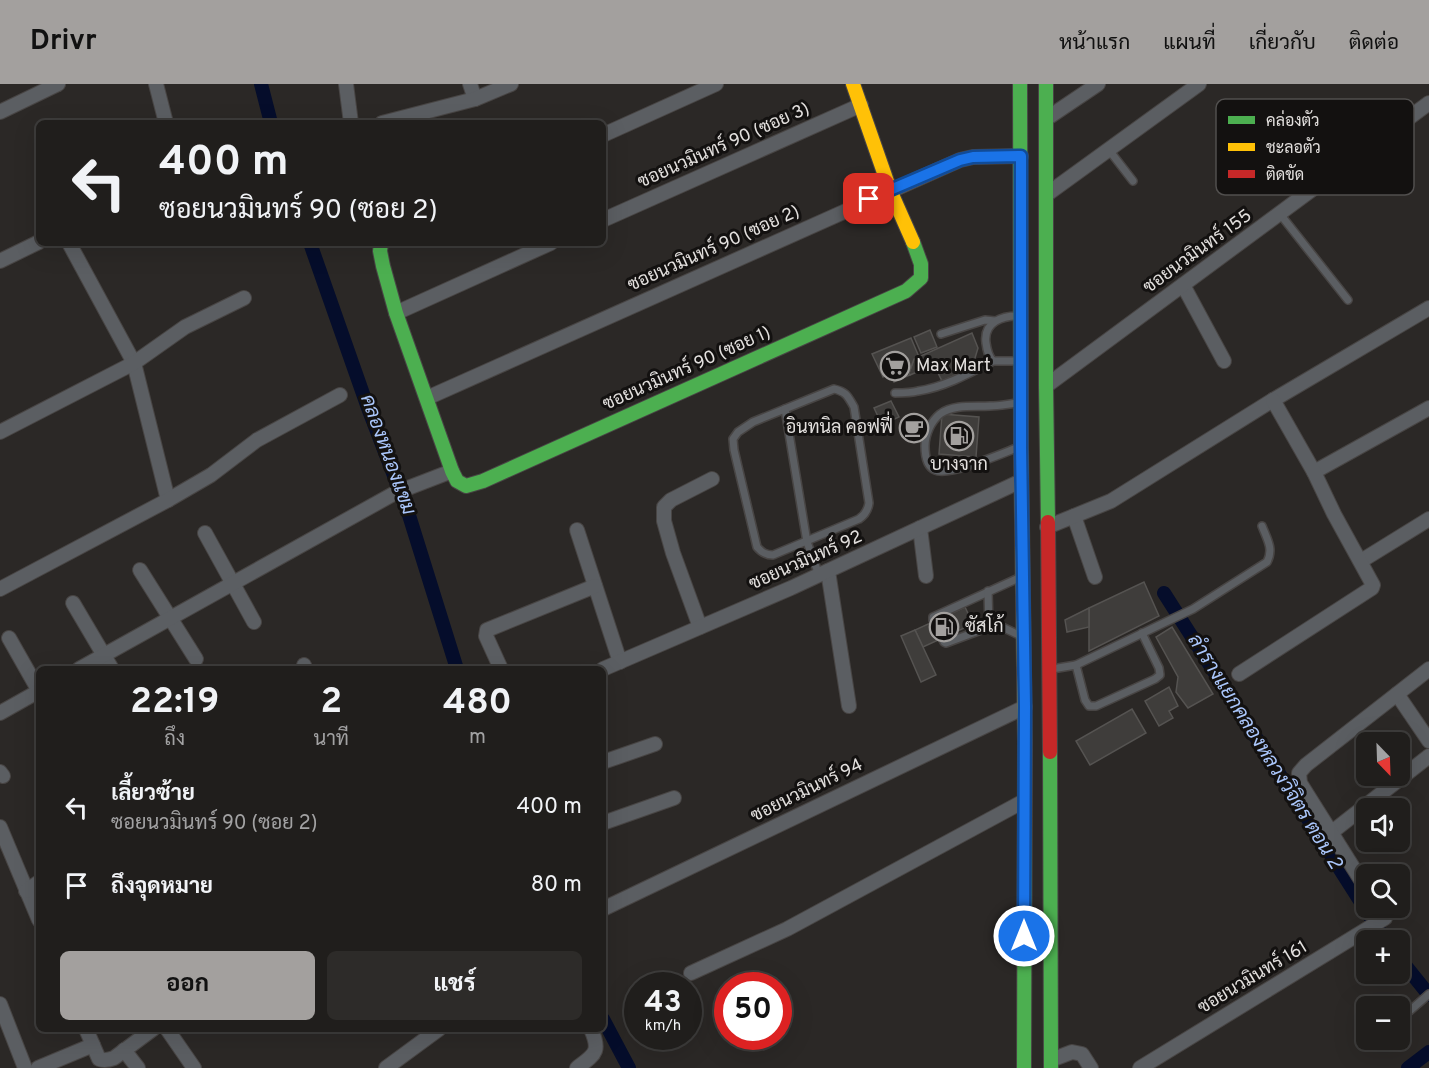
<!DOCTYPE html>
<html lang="th">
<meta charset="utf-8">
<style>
:root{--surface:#201e1c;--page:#2d2b29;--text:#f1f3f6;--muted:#a2a2a3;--line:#3d3c3b;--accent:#a3a09e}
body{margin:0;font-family:Overpass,Sarabun,sans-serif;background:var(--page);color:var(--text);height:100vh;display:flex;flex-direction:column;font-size:22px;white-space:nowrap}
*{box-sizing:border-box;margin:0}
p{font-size:20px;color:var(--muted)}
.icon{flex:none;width:33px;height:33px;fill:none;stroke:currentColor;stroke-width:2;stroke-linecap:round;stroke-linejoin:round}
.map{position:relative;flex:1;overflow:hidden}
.drawer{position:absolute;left:36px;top:582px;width:570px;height:366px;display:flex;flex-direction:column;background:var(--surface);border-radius:9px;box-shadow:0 6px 24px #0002,0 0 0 2px var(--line)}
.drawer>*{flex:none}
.top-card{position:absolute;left:36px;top:36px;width:570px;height:126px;border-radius:9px;box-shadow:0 6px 24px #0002,0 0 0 2px var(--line);background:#201e1c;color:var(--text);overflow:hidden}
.needle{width:39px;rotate:157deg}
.fabs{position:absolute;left:1356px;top:648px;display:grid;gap:12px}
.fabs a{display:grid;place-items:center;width:54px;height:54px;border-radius:9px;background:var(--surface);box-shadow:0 6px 24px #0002,0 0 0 2px var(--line);font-size:30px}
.speed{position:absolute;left:624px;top:888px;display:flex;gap:12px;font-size:30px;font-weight:700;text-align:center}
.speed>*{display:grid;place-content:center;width:78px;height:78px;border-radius:50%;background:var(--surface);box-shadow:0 6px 24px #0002,0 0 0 2px var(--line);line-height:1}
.speed small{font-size:15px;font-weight:400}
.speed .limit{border:9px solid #d22;background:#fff;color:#111}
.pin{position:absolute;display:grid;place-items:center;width:51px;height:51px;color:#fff;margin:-26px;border-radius:12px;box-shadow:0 3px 9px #0006}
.me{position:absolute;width:66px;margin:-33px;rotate:0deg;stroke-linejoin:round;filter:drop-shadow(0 0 4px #0008)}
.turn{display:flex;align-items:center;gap:21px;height:126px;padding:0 24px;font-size:27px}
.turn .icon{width:78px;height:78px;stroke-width:2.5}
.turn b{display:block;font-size:42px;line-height:51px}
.eta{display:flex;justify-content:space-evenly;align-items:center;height:102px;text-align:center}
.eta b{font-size:36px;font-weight:700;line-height:42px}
.primary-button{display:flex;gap:12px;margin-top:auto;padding:12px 24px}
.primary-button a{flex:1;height:69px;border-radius:9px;background:var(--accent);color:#111;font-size:24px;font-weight:700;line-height:69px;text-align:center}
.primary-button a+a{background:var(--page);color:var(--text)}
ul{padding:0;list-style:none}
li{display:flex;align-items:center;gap:18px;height:78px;padding:0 24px}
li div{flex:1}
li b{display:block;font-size:22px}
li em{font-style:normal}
header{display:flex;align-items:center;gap:36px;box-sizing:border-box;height:84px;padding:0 30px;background:var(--accent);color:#111}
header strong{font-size:28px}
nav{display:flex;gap:33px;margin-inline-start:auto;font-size:21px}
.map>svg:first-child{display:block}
</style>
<header>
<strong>Drivr</strong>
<nav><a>หน้าแรก</a><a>แผนที่</a><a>เกี่ยวกับ</a><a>ติดต่อ</a></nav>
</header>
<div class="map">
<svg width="1429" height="984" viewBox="0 0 1429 984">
<rect width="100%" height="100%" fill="#2b2826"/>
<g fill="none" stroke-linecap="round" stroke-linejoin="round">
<!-- canal -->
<g stroke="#050d2b" stroke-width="14">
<polyline points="261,0 271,39"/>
<polyline points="310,159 368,324 408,428 457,585"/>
<polyline points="1164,509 1385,856"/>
<polyline points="1400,875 1429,911"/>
<polyline points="603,935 629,984"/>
<polyline points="1408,984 1429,968"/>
</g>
</g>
<!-- building -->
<g fill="#3f3d3b" stroke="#555351" stroke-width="1.5">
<polygon points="930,246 937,263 921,269 914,253"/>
<polygon points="972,249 978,264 972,284 942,297 934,281 910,291 909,289 914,275"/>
<polygon points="911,254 919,273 914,275 909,289 910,291 894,298 891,289 883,293 872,270"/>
<polygon points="891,317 899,333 882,341 874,324"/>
<polygon points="942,330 979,333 976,373 939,370"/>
<polygon points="919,338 922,343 910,351 907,346"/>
<polygon points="1144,498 1159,532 1089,567 1089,524"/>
<polygon points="965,523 973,540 923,563 915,546"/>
<polygon points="1089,524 1089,543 1067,548 1065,536"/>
<polygon points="1172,543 1213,610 1188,624 1176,608 1178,593 1156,553"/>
<polygon points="915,546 936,591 921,598 901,552"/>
<polygon points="1169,603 1178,622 1169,627 1173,634 1159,642 1145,617"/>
<polygon points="1132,625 1146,649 1090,681 1076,657"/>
</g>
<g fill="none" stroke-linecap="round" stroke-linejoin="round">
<!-- lane casing -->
<g stroke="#484544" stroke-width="10">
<g id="lane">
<polyline points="1109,66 1133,97"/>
<polyline points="1280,130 1348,216"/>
<polyline points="941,250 985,236 995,237"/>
<path d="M1018,277H993C988,272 987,266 986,259C983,238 1003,231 1020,232"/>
<path d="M834,305C847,308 848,313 854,323L869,419C868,426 865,431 859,435L773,471C766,471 762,469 757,463L734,366L733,355L738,348L753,338Z"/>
<path d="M895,309C903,309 911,309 918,307C945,303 970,289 993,277"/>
<path d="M1018,319C1008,320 999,322 990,322C974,323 954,320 940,330C931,337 925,351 925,362C925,371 926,382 935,386C949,393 1003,369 1019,363"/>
<polyline points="785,325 807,458 819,491"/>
<polyline points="1021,493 933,533 933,536 944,558 946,559 989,543 998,541 1021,552"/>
<polyline points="988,507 989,543"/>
<polyline points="1076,581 1085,616 1089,622 1096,622 1155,595 1160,591 1159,584 1142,549"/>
<path d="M1052,585L1076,581L1193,525L1267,478C1274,465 1267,455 1262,442"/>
<polyline points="1406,930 1429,910"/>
</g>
</g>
<!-- street casing -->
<g stroke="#484544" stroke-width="16">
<g id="street">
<polyline points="156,0 166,39"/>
<polyline points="346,0 351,39"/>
<polyline points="470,0 475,15"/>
<polyline points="0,28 58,0"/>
<polyline points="1046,35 1098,0"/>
<polyline points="382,39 475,15 511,0"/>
<polyline points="603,51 716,0"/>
<polyline points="1046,111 1199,0"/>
<polyline points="603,136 861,21"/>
<polyline points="69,159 134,279 168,416"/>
<polyline points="0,177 39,158"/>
<polyline points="1183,201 1224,277"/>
<polyline points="396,229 551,159"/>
<polyline points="1046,302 1429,19"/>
<polyline points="427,314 960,76 973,73 1021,72"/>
<polyline points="0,348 134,279 185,243 244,214"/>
<polyline points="1314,388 1429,324"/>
<polyline points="1074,432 1095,493"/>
<polyline points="1047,443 1111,417 1273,316 1429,224"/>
<polyline points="920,444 926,492"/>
<polyline points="577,446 620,578"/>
<polyline points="205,449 254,538"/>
<polyline points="1361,477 1429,435"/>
<polyline points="140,486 196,575"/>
<polyline points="828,487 849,622"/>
<polyline points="0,505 168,416 211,391 257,356 340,311"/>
<polyline points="73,519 112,585"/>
<polyline points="700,543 673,469 664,437 664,423 671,416 712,395"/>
<polyline points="9,554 39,607"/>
<polyline points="304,581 305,585"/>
<polyline points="79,585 395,409 452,387"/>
<polyline points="501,585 486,552 487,546 595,502"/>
<polyline points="603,585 791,504 1021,397"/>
<polyline points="1239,590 1372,504 1373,501 1334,430 1314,388 1273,316"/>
<polyline points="1397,610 1429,657"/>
<polyline points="0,629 39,607"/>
<polyline points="603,678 655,660"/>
<polyline points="0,688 3,692"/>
<polyline points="603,739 674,714"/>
<polyline points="0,743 39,836"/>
<polyline points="1332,748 1429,672"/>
<polyline points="1366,804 1300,699 1299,689 1306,681 1429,585"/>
<polyline points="26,807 39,798"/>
<polyline points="603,825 1025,623"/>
<polyline points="691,889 787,845 1024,717"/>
<polyline points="0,920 25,984"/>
<path d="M86,945L99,975C105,977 109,976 114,974L153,945"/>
<polyline points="167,945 194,984"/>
<polyline points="124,966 138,984"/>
<polyline points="1051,976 1072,968 1082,970 1091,984"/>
<polyline points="38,984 93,961"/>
<polyline points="386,984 439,945"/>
<path d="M577,984C595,970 601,968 591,945"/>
<polyline points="1140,984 1385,834 1379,824"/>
</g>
</g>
<!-- fast casing -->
<g stroke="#484544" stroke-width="16">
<g id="fast">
<polyline points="1020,0 1021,364"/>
<polyline points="1046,0 1046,302 1048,438"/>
<polyline points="381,159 380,167 383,182 396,229 452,387 457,397 466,402 483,397 906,207 921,194 921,180 913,158"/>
<polyline points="1050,668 1051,984"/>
<polyline points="1024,984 1025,658"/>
</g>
</g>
<!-- slow casing -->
<g stroke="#484544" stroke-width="16">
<g id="slow">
<polyline points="853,0 890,106 913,158"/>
<polyline points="1021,364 1025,658"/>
</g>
</g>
<!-- jam casing -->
<g stroke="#484544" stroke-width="16">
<polyline id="jam" points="1048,438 1050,668"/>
</g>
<!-- lane -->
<use href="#lane" stroke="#5b5e62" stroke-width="7"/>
<!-- street -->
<use href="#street" stroke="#5b5e62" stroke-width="14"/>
<!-- fast -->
<use href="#fast" stroke="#4caf50" stroke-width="14"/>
<!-- slow -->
<use href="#slow" stroke="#ffc107" stroke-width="14"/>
<!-- jam -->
<use href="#jam" stroke="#c62828" stroke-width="14"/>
</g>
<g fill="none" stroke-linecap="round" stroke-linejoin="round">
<!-- route casing -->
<g stroke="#114b97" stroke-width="15">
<polyline id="route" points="869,115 960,76 973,73 1021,72 1021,363 1025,622 1024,852"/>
</g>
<!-- route -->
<use href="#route" stroke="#1a73e8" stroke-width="10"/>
</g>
<!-- icons -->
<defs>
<g id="supermarket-ring" transform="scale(1.5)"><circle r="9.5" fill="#131110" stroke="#a3a09e" stroke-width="1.5"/><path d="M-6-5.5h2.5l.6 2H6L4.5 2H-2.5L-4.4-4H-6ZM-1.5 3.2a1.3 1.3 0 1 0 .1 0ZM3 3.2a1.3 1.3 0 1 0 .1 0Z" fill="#a3a09e"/></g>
<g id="cafe-ring" transform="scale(1.5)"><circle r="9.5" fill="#131110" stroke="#a3a09e" stroke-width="1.5"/><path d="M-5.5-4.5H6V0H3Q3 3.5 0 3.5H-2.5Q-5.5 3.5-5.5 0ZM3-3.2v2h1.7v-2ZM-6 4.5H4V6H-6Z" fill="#a3a09e"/></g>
<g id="fuel-ring" transform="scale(1.5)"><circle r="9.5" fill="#131110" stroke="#a3a09e" stroke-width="1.5"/><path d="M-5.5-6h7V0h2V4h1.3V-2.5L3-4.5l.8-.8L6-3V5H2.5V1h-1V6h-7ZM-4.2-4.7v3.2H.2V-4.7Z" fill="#a3a09e"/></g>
</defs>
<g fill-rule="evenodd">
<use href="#supermarket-ring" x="895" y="282"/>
<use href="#cafe-ring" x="914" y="344"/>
<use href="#fuel-ring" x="959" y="352"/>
<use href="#fuel-ring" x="944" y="543"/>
</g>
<g text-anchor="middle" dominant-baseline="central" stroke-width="6" stroke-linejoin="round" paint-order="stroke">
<!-- street labels -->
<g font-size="18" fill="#e3e0de" stroke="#131110">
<text transform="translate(724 62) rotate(-24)">ซอยนวมินทร์ 90 (ซอย 3)</text>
<text transform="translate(714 165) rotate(-24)">ซอยนวมินทร์ 90 (ซอย 2)</text>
<text transform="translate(1198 168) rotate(-36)">ซอยนวมินทร์ 155</text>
<text transform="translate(687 285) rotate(-24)">ซอยนวมินทร์ 90 (ซอย 1)</text>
<text transform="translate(806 477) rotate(-24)">ซอยนวมินทร์ 92</text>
<text transform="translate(807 707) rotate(-26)">ซอยนวมินทร์ 94</text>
<text transform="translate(1253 894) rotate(-31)">ซอยนวมินทร์ 161</text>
</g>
<!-- poi labels -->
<g font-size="18" fill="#e3e0de" stroke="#131110" text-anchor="start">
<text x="916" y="282">Max Mart</text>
<text x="893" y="344" text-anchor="end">อินทนิล คอฟฟี่</text>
<text x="959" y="381" text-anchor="middle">บางจาก</text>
<text x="965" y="543">ซัสโก้</text>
</g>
<!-- water labels -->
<g font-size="20" font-style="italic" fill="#aac6fb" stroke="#131110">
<text transform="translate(387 371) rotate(70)">คลองหนองแขม</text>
<text transform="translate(1264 668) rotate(58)">ลำรางแยกคลองหลวงวิจิตร ตอน 2</text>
</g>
</g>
<!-- legend -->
<rect x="1216" y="15" width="198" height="96" rx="9" fill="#131110" stroke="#514f4e" stroke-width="1.5"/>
<rect x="1228" y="32" width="27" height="8" fill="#4caf50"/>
<rect x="1228" y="59" width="27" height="8" fill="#ffc107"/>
<rect x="1228" y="86" width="27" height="8" fill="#c62828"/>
<g font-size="16" fill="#e3e0de">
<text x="1266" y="42">คล่องตัว</text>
<text x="1266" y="69">ชะลอตัว</text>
<text x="1266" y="96">ติดขัด</text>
</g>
</svg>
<div class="fabs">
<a><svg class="needle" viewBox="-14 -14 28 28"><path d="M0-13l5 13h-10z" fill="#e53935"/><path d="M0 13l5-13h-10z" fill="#a2a2a3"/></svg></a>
<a><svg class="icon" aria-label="sound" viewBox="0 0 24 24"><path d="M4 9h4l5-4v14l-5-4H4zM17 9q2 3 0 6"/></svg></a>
<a><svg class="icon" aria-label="search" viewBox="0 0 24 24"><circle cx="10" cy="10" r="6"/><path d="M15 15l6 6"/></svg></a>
<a>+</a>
<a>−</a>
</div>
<div class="speed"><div>43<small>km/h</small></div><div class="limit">50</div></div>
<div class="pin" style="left:869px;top:115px;background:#d93025"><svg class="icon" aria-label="arrive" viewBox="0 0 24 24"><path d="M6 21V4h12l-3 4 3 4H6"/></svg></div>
<svg class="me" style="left:1024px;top:852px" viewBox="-20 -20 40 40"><circle r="17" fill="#1a73e8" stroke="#fff" stroke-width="3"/><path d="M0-11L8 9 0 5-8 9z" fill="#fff"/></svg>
<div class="top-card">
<div class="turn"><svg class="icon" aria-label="left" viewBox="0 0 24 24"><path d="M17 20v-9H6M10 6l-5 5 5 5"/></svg><div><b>400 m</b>ซอยนวมินทร์ 90 (ซอย 2)</div></div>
</div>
<section class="drawer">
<div class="eta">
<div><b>22:19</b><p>ถึง</p></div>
<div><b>2</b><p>นาที</p></div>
<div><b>480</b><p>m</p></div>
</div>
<ul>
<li><svg class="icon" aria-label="left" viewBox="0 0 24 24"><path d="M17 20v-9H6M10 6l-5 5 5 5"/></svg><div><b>เลี้ยวซ้าย</b><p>ซอยนวมินทร์ 90 (ซอย 2)</p></div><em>400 m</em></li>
<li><svg class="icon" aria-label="arrive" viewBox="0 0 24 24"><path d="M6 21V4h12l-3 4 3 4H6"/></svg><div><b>ถึงจุดหมาย</b></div><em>80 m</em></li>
</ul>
<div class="primary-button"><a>ออก</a><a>แชร์</a></div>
</section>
</div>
